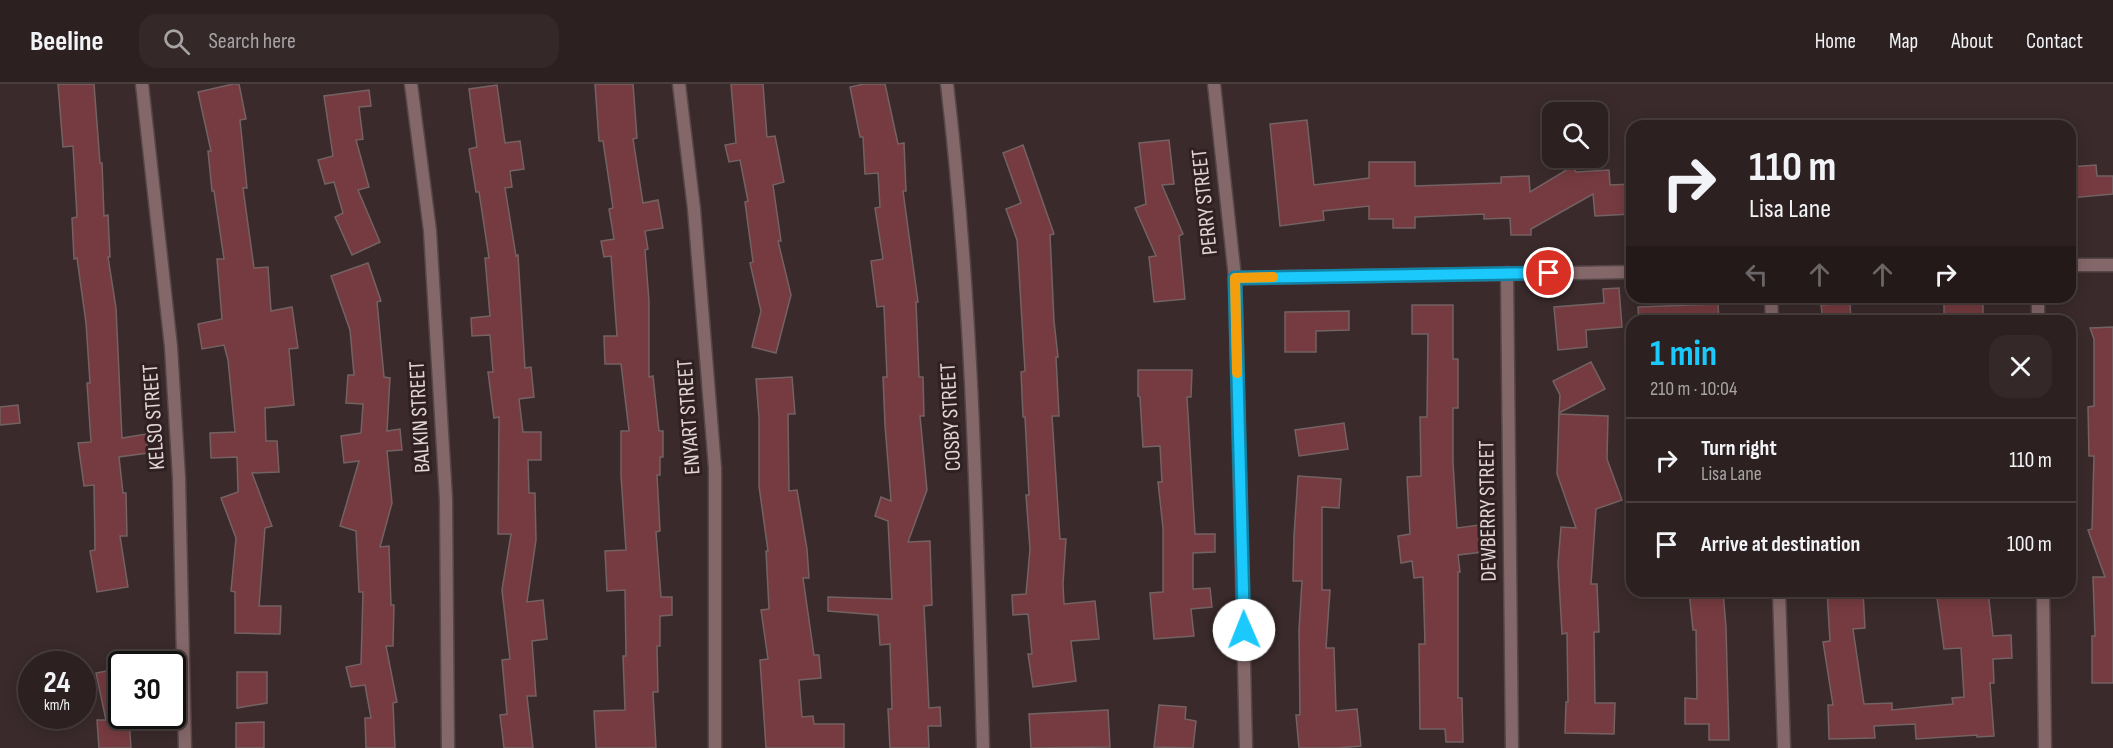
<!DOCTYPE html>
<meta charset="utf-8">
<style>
:root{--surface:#2c2020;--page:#342829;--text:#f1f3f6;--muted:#a6a3a5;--line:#483e3e;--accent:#1cc9fc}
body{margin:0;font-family:"Sofia Sans Condensed",sans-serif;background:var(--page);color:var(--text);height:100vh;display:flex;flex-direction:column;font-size:22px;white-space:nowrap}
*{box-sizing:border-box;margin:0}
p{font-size:20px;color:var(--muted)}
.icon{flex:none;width:33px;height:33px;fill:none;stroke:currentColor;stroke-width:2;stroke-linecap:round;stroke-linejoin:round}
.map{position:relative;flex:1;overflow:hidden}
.details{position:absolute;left:1626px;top:231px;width:450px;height:282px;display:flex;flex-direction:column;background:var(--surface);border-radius:18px;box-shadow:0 3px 15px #0003,0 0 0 2px var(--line)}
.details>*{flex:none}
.guide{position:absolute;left:1626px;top:36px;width:450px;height:183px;border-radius:18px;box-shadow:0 3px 15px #0003,0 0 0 2px var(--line);background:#2c2020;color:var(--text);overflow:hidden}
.buttons{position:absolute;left:1542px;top:18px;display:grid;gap:12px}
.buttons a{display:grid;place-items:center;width:66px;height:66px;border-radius:12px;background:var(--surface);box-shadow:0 3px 15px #0003,0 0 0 2px var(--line);font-size:30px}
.speed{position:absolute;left:18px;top:567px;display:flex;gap:12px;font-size:30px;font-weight:700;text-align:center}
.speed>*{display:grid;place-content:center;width:78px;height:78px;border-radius:50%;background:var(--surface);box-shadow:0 3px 15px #0003,0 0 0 2px var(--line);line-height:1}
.speed small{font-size:15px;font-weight:400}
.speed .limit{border:3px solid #111;border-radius:9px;background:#fff;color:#111}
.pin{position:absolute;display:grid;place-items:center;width:51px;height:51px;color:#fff;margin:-26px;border:3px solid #fff;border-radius:50%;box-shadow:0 2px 6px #0007}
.me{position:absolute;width:66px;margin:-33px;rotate:359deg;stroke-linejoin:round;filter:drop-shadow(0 0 4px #0008)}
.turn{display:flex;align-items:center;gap:21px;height:126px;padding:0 24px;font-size:27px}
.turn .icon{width:78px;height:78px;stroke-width:2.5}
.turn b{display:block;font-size:42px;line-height:51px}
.lanes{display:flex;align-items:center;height:57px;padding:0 24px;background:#0003;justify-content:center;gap:30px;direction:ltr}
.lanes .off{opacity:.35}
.round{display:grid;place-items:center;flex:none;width:63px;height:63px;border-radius:18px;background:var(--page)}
.summary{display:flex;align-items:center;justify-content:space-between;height:102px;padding:0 24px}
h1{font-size:36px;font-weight:700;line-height:45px;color:var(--accent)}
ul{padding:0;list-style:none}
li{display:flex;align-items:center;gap:18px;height:84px;padding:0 24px;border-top:2px solid var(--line)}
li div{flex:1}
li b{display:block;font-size:22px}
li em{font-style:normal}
header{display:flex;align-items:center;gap:36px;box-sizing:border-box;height:84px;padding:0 30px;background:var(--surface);border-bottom:2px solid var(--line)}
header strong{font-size:28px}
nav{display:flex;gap:33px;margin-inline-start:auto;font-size:21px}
.search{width:420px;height:54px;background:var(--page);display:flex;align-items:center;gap:15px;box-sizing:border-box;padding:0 21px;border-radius:18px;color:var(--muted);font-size:22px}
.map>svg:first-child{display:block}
</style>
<header>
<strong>Beeline</strong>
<div class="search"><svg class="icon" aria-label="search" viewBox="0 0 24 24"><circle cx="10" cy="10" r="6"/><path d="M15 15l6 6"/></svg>Search here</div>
<nav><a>Home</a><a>Map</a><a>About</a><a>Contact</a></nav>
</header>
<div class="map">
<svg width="2113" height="664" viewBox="0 0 2113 664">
<rect width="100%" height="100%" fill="#3a2a2b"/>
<!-- building -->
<g fill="#763b40" stroke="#746263" stroke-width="1.5">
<polygon points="58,0 94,0 100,79 102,79 104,132 108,131 110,173 108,173 116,224 122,354 146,350 148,369 119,373 123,409 126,409 127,452 120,452 128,503 97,508 90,467 95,466 94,401 84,402 78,359 91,358 87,299 90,299 86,239 77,174 74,175 72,134 77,133 73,62 63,63"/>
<polygon points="233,0 239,0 246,35 240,36 247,104 243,104 254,184 268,183 271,227 292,223 298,264 289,265 294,321 265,324 266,357 277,357 279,388 252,389 272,442 265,444 259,522 281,522 280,550 235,549 235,508 231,507 236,454 221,414 238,408 237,373 211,374 210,349 235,348 228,276 224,261 202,265 198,240 222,235 217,175 224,175 214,107 212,107 208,67 211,67 198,8"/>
<polygon points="595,0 633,0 637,54 633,55 643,119 658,116 663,144 645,147 648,165 645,166 649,217 649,293 653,292 659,347 663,347 663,373 660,373 660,391 657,391 660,447 656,448 661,513 672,513 672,531 660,532 660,562 657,562 658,608 653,608 656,664 596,664 594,627 625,626 623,572 626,572 625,506 607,507 605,467 626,466 621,392 621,347 629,347 621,280 605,280 604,252 617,252 611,172 604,173 601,157 614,155 609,125 613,124 603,57 599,57"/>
<polygon points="731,0 763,0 767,53 775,52 784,98 773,101 781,157 778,157 791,211 776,269 752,263 761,227 750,179 753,178 745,118 748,117 740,76 729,78 725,61 736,59"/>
<polygon points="864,0 885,0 898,60 904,59 906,107 903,107 918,218 916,218 919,293 923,293 924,332 920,332 927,406 908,458 930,457 932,521 924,522 929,624 940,623 941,642 928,642 929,664 890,664 888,625 892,625 890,560 880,561 878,531 828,527 828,513 892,515 888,437 875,432 881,413 891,417 885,341 883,293 887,293 884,222 877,223 871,177 883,175 875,124 880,123 878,89 865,90 863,53 860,53 850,3"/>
<polygon points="497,1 505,59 520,57 524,85 510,87 512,103 505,104 516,172 518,171 525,284 531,283 534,313 519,315 523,348 541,348 541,376 528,376 529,409 535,409 536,456 527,518 543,516 547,555 532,557 536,612 527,612 533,664 504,664 500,631 507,630 502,576 510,575 502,506 511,450 498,450 499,333 494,334 488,288 493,288 490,251 472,252 471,234 490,232 485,174 489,174 479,108 476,108 469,65 477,63 469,5"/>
<polygon points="369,6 371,22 359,23 363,55 356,56 369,103 358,106 380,158 352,171 335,133 343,129 334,98 325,100 318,76 333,72 324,12"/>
<polygon points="1307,36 1314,101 1369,94 1369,78 1415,78 1415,102 1501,99 1501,93 1529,92 1530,108 1573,82 1576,88 1609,86 1610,101 1632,100 1632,130 1595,132 1593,110 1531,145 1531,151 1511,151 1510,134 1484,135 1484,130 1415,133 1415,144 1393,144 1393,135 1369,135 1369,122 1323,127 1324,136 1280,142 1270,40"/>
<polygon points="1169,56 1174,100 1162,101 1183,150 1179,152 1185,215 1154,218 1149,173 1156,172 1135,124 1146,120 1139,59"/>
<polygon points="1023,61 1054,150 1050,151 1054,237 1058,273 1056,273 1059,332 1052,332 1060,455 1066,455 1063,500 1064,520 1095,517 1099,555 1071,557 1076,597 1033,603 1028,570 1032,570 1028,530 1013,531 1012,511 1026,510 1030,465 1026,411 1029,411 1025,333 1023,333 1021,288 1025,287 1017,156 1006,125 1021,119 1003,69"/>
<polygon points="2096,81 2097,92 2113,92 2113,110 2070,114 2070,83"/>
<polygon points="368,179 381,217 377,218 384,293 390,294 387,347 400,345 402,366 387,367 392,419 380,463 389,462 391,521 394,521 393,562 386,562 397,618 393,619 395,664 366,664 365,634 371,634 365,601 351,603 346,583 361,580 363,508 359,508 356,447 340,442 359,377 344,379 341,352 361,349 363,320 346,319 348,291 354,291 350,246 331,192"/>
<polygon points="1619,204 1622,243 1586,246 1587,263 1558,266 1554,223 1604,219 1603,205"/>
<rect x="1944" y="215" width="39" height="22"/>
<polygon points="1850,219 1851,237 1823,237 1821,221"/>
<polygon points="1718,220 1719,237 1639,237 1638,223"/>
<polygon points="1412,221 1453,221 1453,275 1458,275 1458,324 1453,324 1453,378 1457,444 1479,441 1483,468 1458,471 1460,488 1458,488 1458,614 1462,614 1463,658 1446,658 1445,645 1420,645 1419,560 1425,560 1423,493 1414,494 1412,477 1401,479 1398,452 1410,450 1407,393 1421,392 1420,333 1427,333 1428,250 1412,250"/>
<polygon points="1349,227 1349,246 1316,247 1316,268 1285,268 1285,228"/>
<polygon points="2113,243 2113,599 2092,599 2092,552 2095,552 2093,493 2105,493 2088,446 2092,445 2094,372 2089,372 2088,323 2094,322 2094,255 2090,244"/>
<polygon points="1591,278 1605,305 1559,329 1560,311 1553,297"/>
<polygon points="1138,286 1192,286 1191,313 1187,313 1195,450 1215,450 1215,468 1193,469 1193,505 1210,504 1212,523 1191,525 1194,552 1154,555 1150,509 1163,508 1163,444 1158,398 1162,398 1160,362 1143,363 1140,313 1138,312"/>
<polygon points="792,293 795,330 788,330 789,407 797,406 807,465 809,494 803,494 814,571 819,571 821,594 799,596 802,633 813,632 814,640 844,640 844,664 766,664 760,576 768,575 761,526 769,525 766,467 768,467 759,402 759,334 756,295"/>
<polygon points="18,321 20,339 0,341 0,323"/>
<polygon points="1559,330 1608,332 1607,375 1622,416 1596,425 1591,500 1597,500 1599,548 1594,548 1595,619 1615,619 1614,650 1565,649 1566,618 1568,618 1567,549 1562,550 1558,479 1561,443 1576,444 1557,390"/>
<polygon points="1344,339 1348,365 1299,372 1295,346"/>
<polygon points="1298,392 1341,395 1339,424 1322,423 1322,506 1330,506 1326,564 1334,564 1336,627 1357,625 1361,662 1337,664 1299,664 1296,631 1300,631 1299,546 1302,497 1293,497 1294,452"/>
<polygon points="1689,507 1723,507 1726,543 1729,656 1709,656 1709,640 1685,640 1685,614 1697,615 1696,546 1693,546"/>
<polygon points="1827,507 1863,507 1865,544 1853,545 1864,620 1892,619 1892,626 1953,620 1952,614 1964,613 1961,564 1944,565 1936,507 1988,507 1993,552 2011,551 2012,574 1993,575 1994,599 1990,599 1994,652 1977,653 1977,651 1916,655 1915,640 1874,642 1875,654 1829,655 1828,621 1833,621 1823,558 1830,557"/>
<polygon points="122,584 122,635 129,634 131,664 99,664 97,636 106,636 96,589"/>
<polygon points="237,588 267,588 267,619 237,624"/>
<polygon points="1159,621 1186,623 1185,635 1196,637 1193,664 1154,663"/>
<polygon points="1108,626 1110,663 1031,664 1029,630"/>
<polygon points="264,638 264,664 236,664 236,639"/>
</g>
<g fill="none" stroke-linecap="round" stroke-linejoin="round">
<!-- minor casing -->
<g stroke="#554647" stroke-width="15">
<g id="minor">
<polyline points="142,0 171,263 179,394 185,664"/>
<polyline points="411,0 430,147 446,415 448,664"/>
<polyline points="679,0 694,125 715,384 715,664"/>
<path d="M947,0C973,220 977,442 983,664"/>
<polyline points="1214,0 1235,194 1246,664"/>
<polyline points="2070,181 2113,181"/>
<polyline points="1507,189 1512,664"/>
<polyline points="1235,194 1632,188"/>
<polyline points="1771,213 1772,237"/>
<polyline points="2038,213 2038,237"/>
<polyline points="1779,507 1784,664"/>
<polyline points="2043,507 2045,664"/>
</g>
</g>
<!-- minor -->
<use href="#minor" stroke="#846769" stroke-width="12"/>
</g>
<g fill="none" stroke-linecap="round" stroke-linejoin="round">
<!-- route casing -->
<g stroke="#1283a4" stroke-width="15">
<polyline id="route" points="1244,546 1235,194 1549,189"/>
</g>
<!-- route -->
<use href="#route" stroke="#1cc9fc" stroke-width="10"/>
<!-- slow -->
<polyline stroke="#f59e0b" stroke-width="10" points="1237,289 1235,194 1273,193"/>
</g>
<g text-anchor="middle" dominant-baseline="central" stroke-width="6" stroke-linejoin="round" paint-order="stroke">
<!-- street labels -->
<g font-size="22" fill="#e1d6d7" stroke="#302021">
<text transform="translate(1205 118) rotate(-96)">PERRY STREET</text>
<text transform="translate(154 333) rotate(-94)">KELSO STREET</text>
<text transform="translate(420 333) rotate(-93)">BALKIN STREET</text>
<text transform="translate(689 333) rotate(-94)">ENYART STREET</text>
<text transform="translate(951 333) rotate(-93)">COSBY STREET</text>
<text transform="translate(1488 427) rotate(-91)">DEWBERRY STREET</text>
</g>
</g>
</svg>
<div class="buttons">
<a><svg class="icon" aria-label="search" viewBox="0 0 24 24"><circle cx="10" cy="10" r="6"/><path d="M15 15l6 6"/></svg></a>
</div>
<div class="speed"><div>24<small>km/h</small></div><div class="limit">30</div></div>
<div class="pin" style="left:1549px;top:189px;background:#d93025"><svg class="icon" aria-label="arrive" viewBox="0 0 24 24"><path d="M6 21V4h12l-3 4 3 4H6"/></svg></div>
<svg class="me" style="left:1244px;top:546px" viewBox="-20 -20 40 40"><circle r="19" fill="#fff"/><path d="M0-13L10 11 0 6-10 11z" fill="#1cc9fc"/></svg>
<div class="guide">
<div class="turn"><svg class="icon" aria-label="right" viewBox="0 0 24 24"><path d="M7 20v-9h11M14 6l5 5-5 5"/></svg><div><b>110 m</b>Lisa Lane</div></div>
<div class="lanes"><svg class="icon off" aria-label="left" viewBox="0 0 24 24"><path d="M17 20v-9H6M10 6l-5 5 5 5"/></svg><svg class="icon off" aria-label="ahead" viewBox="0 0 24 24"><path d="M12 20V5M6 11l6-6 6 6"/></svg><svg class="icon off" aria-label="ahead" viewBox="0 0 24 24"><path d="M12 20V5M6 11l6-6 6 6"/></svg><svg class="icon" aria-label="right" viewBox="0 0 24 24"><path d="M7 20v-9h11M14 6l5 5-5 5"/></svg></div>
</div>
<section class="details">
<div class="summary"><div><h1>1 min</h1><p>210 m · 10:04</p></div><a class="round"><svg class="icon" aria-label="close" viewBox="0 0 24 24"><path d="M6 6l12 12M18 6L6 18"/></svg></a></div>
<ul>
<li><svg class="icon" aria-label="right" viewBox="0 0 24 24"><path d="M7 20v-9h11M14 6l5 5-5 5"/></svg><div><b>Turn right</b><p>Lisa Lane</p></div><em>110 m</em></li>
<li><svg class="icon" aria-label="arrive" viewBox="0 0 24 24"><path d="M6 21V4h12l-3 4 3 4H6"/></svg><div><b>Arrive at destination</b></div><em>100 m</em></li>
</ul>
</section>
</div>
